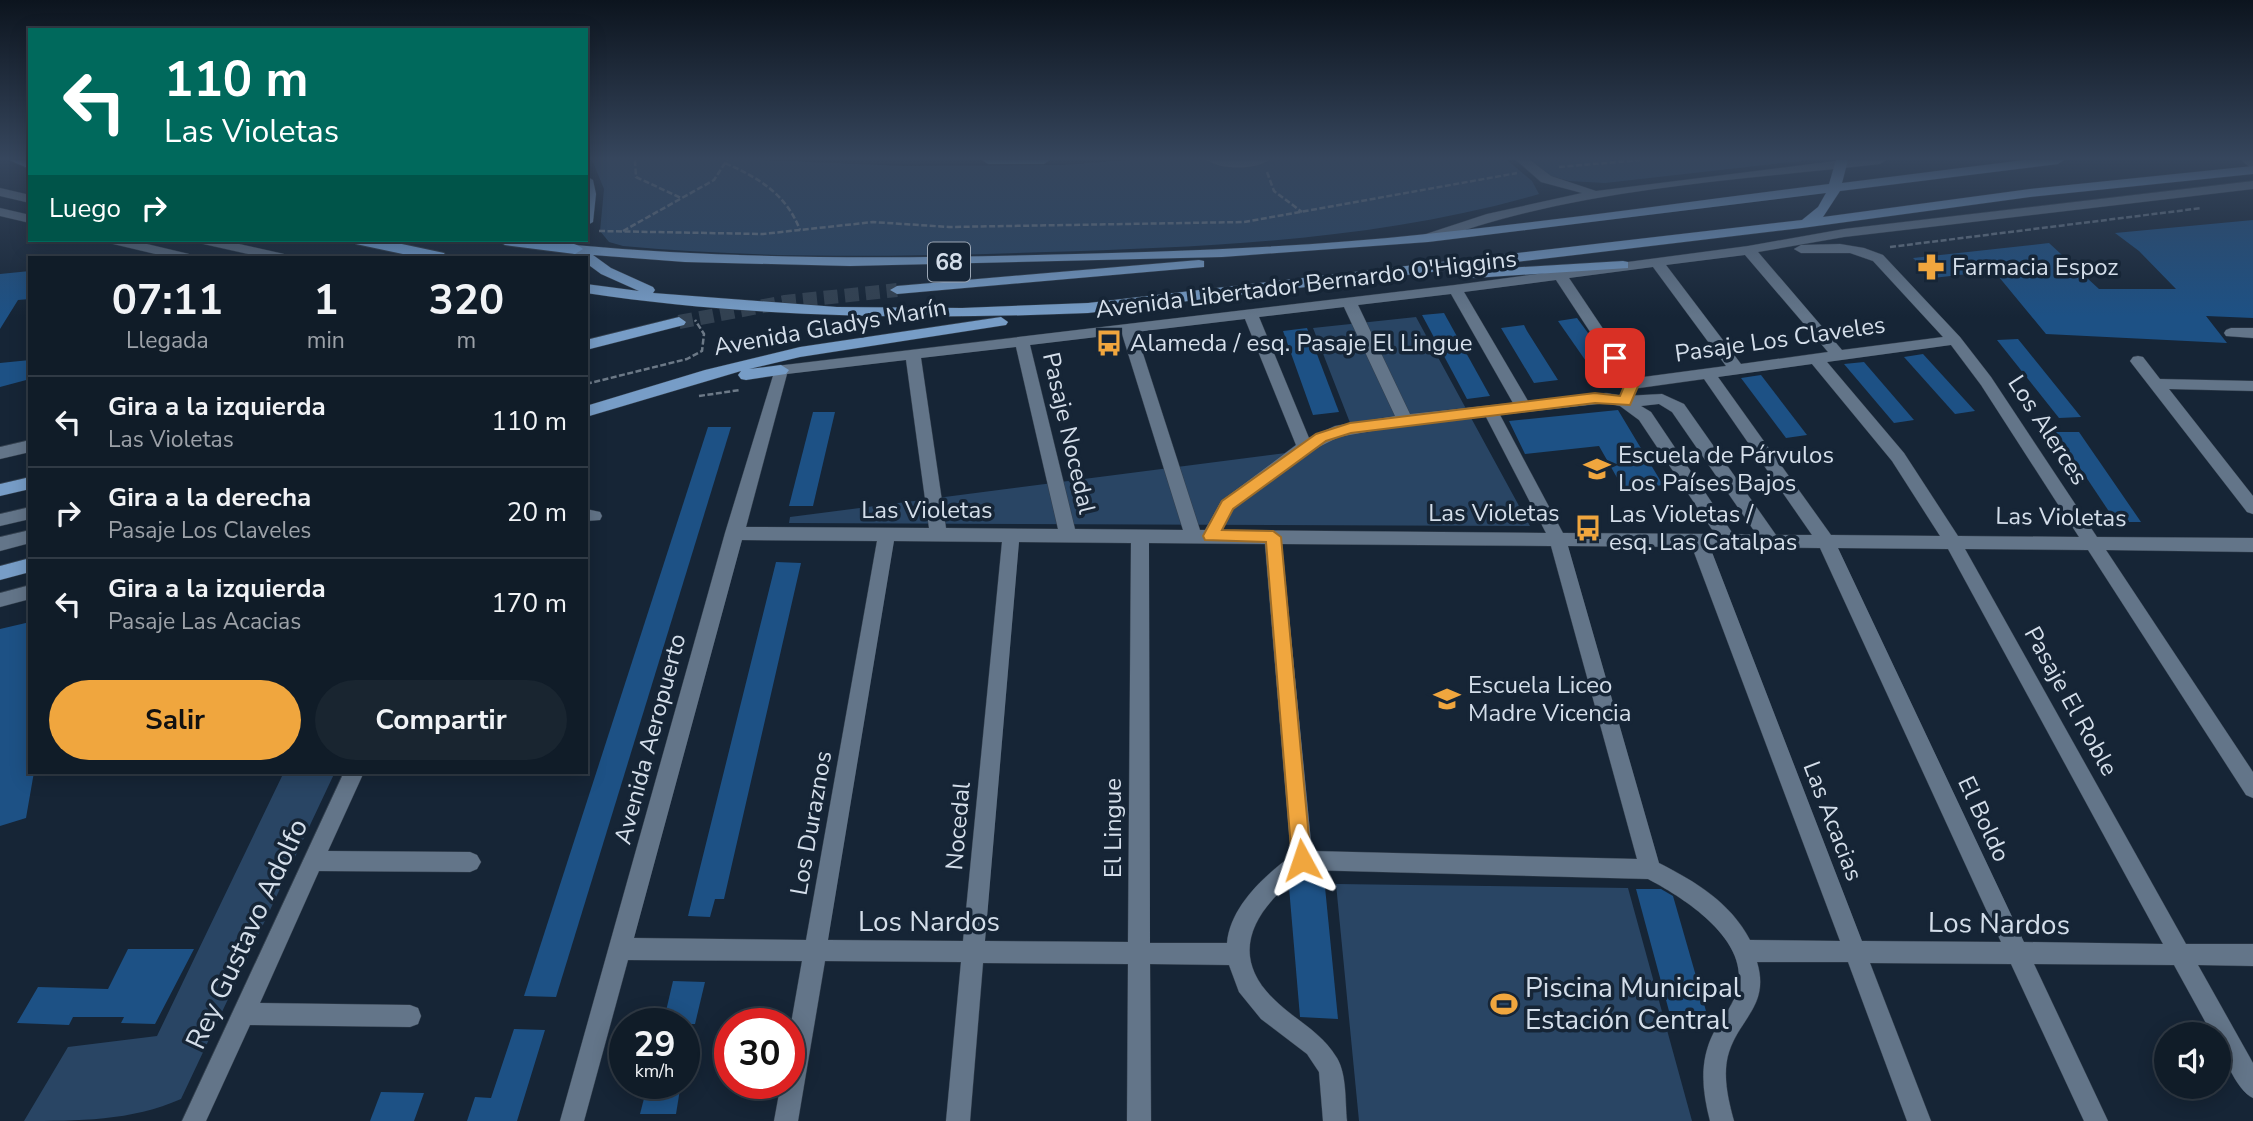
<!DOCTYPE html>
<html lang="es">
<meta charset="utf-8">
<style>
:root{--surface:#101c28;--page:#192530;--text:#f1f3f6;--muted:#9ca1a8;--line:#303a45;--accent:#f0a63e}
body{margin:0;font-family:"Nunito Sans",sans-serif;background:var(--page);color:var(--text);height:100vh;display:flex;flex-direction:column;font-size:26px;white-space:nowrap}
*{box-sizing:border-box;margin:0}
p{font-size:23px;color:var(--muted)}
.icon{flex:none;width:38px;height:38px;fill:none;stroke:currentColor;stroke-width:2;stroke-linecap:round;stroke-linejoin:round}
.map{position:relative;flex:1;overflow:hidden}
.side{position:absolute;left:28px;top:256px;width:560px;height:518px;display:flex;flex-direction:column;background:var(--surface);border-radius:0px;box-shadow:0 4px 18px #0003,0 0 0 2px var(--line)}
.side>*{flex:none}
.guide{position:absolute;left:28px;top:28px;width:560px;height:214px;border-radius:0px;box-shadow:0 4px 18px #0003,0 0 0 2px var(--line);background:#00695c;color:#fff;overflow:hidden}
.tools{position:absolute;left:2154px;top:1022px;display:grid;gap:14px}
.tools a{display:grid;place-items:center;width:77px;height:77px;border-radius:50%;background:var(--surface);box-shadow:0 4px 18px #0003,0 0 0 2px var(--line);font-size:35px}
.speed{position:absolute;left:609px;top:1008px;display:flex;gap:14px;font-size:35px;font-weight:700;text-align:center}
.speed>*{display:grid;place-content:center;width:91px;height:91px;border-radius:50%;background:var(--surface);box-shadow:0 4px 18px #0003,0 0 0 2px var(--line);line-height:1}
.speed small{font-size:18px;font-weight:400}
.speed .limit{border:10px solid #d22;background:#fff;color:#111}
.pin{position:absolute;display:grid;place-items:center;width:60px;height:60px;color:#fff;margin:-30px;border-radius:14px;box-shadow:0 4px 10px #0006}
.me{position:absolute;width:77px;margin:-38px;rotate:355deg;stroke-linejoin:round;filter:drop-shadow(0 0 5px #0008)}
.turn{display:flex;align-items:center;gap:24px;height:147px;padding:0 21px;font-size:32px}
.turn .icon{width:91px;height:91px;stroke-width:2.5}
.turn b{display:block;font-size:49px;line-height:60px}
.then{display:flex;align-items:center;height:66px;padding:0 21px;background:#0003;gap:14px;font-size:26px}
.eta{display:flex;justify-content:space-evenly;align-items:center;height:119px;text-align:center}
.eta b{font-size:42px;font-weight:700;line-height:49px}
.primary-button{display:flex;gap:14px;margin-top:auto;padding:14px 21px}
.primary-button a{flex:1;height:80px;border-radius:42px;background:var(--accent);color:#111;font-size:28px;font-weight:700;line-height:80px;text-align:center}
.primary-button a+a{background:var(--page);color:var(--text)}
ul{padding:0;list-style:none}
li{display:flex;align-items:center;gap:21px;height:91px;padding:0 21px;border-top:2px solid var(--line)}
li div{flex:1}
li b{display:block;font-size:26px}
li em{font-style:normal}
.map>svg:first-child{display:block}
</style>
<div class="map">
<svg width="2253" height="1121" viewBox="0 0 2253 1121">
<rect width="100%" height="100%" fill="#162536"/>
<!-- green -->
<g fill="#294564">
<path d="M592,160H761L904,166L1064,165L1127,160H1507L1532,181L1539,194C1380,240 1211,247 1046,252C905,257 764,259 623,246L609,242L600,231L604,189Z"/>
<polygon points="1530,160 1810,160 1605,183 1569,181 1550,176"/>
<polygon points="1416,317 1530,526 789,523 790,517 1286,453 1354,433 1313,328"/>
<path d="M284,772H335L181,1099C132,1121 77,1121 24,1121L68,1047L157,1036Z"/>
<polygon points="1336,884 1628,888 1692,1121 1359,1121"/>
</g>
<!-- building -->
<g fill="#1d5185">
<polygon points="2253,220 2253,318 2206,316 2227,343 2046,334 1994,271 1933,278 1913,258 2049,243 2099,289 2176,289 2139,251 2115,233"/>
<polygon points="30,271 30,299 18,300 0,329 0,274"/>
<polygon points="1444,313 1490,396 1467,399 1422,315"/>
<polygon points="1577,318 1588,333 1615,374 1597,377 1558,321"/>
<polygon points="1524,325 1527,331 1558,380 1534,383 1501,328"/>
<polygon points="1307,328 1339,412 1313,415 1283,331"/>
<polygon points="2018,339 2081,417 2059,418 1997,340"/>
<polygon points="1923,354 1975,411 1955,414 1904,357"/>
<polygon points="30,360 30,379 0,387 0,363"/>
<polygon points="1864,362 1914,420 1894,423 1844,364"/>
<polygon points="1761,375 1807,435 1786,438 1741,378"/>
<polygon points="1618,410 1663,485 1624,490 1599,446 1525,454 1509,421"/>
<polygon points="813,412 835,412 813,506 789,506"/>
<polygon points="708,427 731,427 556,997 524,996"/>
<polygon points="2056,432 2079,432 2141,522 2116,522"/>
<polygon points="776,562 801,563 724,899 715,899 710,917 688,916"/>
<polygon points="30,622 30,772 34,772 26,818 0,826 0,629"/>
<polygon points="1302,877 1324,877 1338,1019 1300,1017 1289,887"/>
<polygon points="1636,889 1661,889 1673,896 1706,1011 1669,1011"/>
<polygon points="128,949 194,949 155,1024 121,1023 124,1017 73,1017 69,1025 17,1023 38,987 108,989"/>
<polygon points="673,981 705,982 695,1024 663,1024"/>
<polygon points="514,1029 545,1030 517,1121 467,1121 475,1097 491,1098"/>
<polygon points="648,1083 681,1083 676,1114 640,1114"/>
<polygon points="381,1092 424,1093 414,1121 370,1121"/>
</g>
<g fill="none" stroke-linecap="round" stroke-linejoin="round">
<!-- major-tunnel -->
<polyline stroke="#324151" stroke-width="14" stroke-dasharray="14 7" stroke-linecap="butt" points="679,322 785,302 897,290"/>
<!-- minor casing -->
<g stroke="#34404e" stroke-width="1">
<g id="minor">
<path d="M1207,160H1269C1256,170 1220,170 1207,160Z"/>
<path d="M1516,160H1530L1551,176L1596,191L1843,160H1886L1880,164C1731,181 1575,188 1433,241H1423V235L1487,214L1582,193L1541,182Z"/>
<polygon points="2241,160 2253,160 2253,170"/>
<path d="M2253,181V189L1844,237L1758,252L1842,350L1943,337L1873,261L1850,253H1801L1794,249L1801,245L1840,244L1864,248L1883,255L1960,337L1991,377L2097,537L2253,538V552L2106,550L2253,772V798L2246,795L2088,550L1965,549L2186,944H2253V966L2198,965L2253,1063V1098C2237,1091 2219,1051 2219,1034H2212L2174,965L2034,964L2108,1121H2084L2011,964L1870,963L1931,1121H1907L1848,962H1757C1770,1005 1740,1018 1729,1052C1722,1074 1728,1099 1734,1121H1710C1702,1090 1699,1061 1714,1032C1720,1020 1729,1011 1734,999C1759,945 1686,899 1648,879L1306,870C1257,906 1222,954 1279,1004C1299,1022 1322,1033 1337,1058C1347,1075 1345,1102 1347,1121H1323L1319,1072L1307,1054L1261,1019L1239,992L1229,965L1150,964L1151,1121H1127L1128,964L983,963L970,1121H946L961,962L825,961L798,1121H774L781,1083H789V1035L802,961L628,960L584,1121H560L725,533L776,366L1455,285L1748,246L1844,229ZM1745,255L1828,352L1741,364L1666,265ZM1653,267L1726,366L1636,378L1569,278ZM1556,280L1627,388L1632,389L1704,379L1812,535H1776L1684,404L1662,394L1624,396L1606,393L1528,401L1464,292ZM1451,294L1513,403L1410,414L1358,305ZM1344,307L1395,416L1335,426L1309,438L1259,317ZM1245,319L1296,445L1221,501L1205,530H1200L1136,332ZM1122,334L1183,530L1075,529L1030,345ZM1951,345L1981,385L2079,537L1958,536L1904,453L1827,362ZM1016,347L1058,529L946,528L921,358ZM906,360L929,528L746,527L787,374ZM1812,364L1892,461L1940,536L1831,535L1718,377ZM1606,403L1620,406L1639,420L1715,534L1563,533L1500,415ZM1659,404L1672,412L1757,535L1733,534L1651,412L1641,406ZM1486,417L1546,533L1222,530L1233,509L1311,451L1339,437L1405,425ZM742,540L877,541L806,940L634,938ZM894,541L1002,542L963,941L828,940ZM1019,542L1131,543L1128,942L985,941ZM1149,543L1265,544L1291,856C1264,876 1230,907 1227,943H1150ZM1282,544L1551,546L1637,859L1312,851ZM1568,546L1692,547L1840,941L1750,940C1730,902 1696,882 1659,863ZM1710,547L1820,548L2001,942L1862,941ZM1838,548L1948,549L2163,944L2024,942Z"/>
<polygon points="0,188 30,195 30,203 0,196"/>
<polygon points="0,208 30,215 30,223 0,216"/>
<polygon points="107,240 130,240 189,254 191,257 168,257 109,243"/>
<polygon points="197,240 221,240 284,254 286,257 261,257 199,243"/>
<polygon points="2231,328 2253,328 2253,338 2226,336 2224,333 2226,330"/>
<polygon points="2138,356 2143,357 2160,379 2253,381 2253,391 2169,389 2253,496 2253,514 2247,512 2133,365 2130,361 2133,357"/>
<polygon points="30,440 30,452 0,459 0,447"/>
<polygon points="30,507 30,519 0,526 0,514"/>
<polygon points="586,509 600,512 602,516 600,520 586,521"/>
<polygon points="30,530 30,543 0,551 0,537"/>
<polygon points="30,585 30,599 0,607 0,593"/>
<polygon points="344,772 364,772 328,851 470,852 477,855 481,862 477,869 470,872 319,871 260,1003 410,1005 418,1008 421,1016 418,1024 410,1027 250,1025 206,1121 182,1121"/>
</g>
</g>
<!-- major casing -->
<g stroke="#34404e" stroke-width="1">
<g id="major">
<polygon points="982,160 1050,160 1044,164 988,164"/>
<path d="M1836,160H1848L1842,183L2024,160H2064L2058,164L1840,191L1823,217L2030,189L2253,166V174L2030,197L1802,228L1088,313C919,320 753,318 586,293V284L639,291L601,274L586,263V257H578L568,249L575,245C728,259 882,259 1036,255C1166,252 1297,248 1427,234C1561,220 1695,201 1829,184ZM1826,193L1818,207L1802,220L1088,303L962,308L837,307L653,293L655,290L653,287L611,268L593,255L685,262L850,266L1222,257L1428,242Z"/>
<polygon points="586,176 593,180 596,194 593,222 586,226"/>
<polygon points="1199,260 1204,261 1204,267 897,294 890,290 897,286"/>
<polygon points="1623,261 1628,262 1628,268 1474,278 1467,274 1474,270"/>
<polygon points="679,317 686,322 684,325 586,350 586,340"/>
<polygon points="1001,317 1008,322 1006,325 800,357 749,369 781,365 789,370 786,374 746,380 741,379 738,375 741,371 586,417 586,406 705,370 800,347"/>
<polygon points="30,477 30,489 0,496 0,484"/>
<polygon points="30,558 30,572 0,580 0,566"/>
</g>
</g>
<!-- highway casing -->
<g stroke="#34404e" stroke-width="2">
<g id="highway">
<polygon points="9,160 30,160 30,169"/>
<polygon points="354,240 383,240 444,253 446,257 417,257 356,244"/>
<path d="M497,240C516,239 570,236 583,249L575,254L505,245Z"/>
</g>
</g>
<!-- path -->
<g stroke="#6c7987" stroke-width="2.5" stroke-dasharray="6 2.5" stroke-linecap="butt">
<polyline points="635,160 636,177 681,198"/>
<path d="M725,163C759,178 786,194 800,230"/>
<polyline points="1559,167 1641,160"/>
<polyline points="1267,172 1274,191 1302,212"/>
<polyline points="599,231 763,234 873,222 949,227 1244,222 1517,173"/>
<polyline points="623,231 714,180 727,160"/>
<polyline points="1890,247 2202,208"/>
<polyline points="586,384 687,359 702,351 704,334 695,320"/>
<polyline points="699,396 740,390"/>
</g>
<!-- minor -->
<use href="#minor" fill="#637589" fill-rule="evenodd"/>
<!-- major -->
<use href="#major" fill="#779dc7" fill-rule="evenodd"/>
<!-- highway -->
<use href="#highway" fill="#84b8f1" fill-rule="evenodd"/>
</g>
<!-- sky -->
<linearGradient id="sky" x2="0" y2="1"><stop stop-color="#0c141e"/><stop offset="0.5" stop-color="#36465d"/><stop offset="1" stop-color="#36465d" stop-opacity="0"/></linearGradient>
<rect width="2253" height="317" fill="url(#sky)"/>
<!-- route -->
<polygon fill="#f0a63e" stroke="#9c6c28" stroke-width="2" points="1615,353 1619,355 1639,384 1630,405 1595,403 1351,433 1326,441 1233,509 1222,530 1273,531 1281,537 1311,860 1308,866 1302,869 1295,866 1292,860 1266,542 1205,540 1203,536 1222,501 1316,434 1350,423 1595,393 1620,396 1625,384 1608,358"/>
<!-- icons -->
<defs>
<g id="pharmacy-bare" transform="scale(2.1)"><path d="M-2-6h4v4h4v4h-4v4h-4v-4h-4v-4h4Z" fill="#f0a63e" stroke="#162536" stroke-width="2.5" paint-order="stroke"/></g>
<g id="bus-bare" transform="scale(2.1)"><path d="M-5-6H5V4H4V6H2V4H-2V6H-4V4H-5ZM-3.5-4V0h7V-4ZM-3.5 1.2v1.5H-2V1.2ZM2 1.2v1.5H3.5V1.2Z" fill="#f0a63e" stroke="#162536" stroke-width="2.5" paint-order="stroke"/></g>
<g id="school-bare" transform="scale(2.1)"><path d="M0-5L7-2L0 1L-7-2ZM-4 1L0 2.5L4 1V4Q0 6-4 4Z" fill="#f0a63e" stroke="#162536" stroke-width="2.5" paint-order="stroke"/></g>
<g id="stadium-bare" transform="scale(2.1)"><path d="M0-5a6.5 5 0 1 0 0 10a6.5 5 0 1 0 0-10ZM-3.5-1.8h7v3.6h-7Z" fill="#f0a63e" stroke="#162536" stroke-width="2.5" paint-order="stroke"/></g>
</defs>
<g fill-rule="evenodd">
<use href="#pharmacy-bare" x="1931" y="267"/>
<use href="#bus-bare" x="1109" y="343"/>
<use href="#school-bare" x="1597" y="469"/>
<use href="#bus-bare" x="1588" y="528"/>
<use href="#school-bare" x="1447" y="699"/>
<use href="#stadium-bare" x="1504" y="1004"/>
</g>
<g text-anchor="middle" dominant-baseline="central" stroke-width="7" stroke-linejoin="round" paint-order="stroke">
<!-- shield labels -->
<rect fill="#162536" stroke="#9ba6b4" stroke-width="2" x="928" y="242.5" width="42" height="39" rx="5"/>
<g font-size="23" font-weight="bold" fill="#d4deea">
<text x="949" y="262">68</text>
</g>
<!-- poi labels -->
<g font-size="24" fill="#d4deea" stroke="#162536" text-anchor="start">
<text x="1952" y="267">Farmacia Espoz</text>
<text x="1130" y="343">Alameda / esq. Pasaje El Lingue</text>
<text x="1618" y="455">Escuela de Párvulos<tspan x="1618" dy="28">Los Países Bajos</tspan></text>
<text x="1609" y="514">Las Violetas /<tspan x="1609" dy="28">esq. Las Catalpas</tspan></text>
<text x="1468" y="685">Escuela Liceo<tspan x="1468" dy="28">Madre Vicencia</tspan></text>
</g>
<!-- street labels -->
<g font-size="24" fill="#d4deea" stroke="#162536">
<text transform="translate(1306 284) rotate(-7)">Avenida Libertador Bernardo O'Higgins</text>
<text transform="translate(830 327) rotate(-10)">Avenida Gladys Marín</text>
<text transform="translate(1780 339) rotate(-8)">Pasaje Los Claveles</text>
<text transform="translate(2048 430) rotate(57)">Los Alerces</text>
<text transform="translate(1069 433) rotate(77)">Pasaje Nocedal</text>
<text x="927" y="510">Las Violetas</text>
<text x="1494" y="513">Las Violetas</text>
<text transform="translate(2061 517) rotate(1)">Las Violetas</text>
<text transform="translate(2071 701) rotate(61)">Pasaje El Roble</text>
<text transform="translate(650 739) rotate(-75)">Avenida Aeropuerto</text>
<text transform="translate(1984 819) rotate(65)">El Boldo</text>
<text transform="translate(1833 821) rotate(69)">Las Acacias</text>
<text transform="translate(811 823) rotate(-80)">Los Duraznos</text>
<text transform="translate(958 826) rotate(-85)">Nocedal</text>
<text transform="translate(1113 828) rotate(-90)">El Lingue</text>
</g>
<!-- near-street labels -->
<g font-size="28" fill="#d4deea" stroke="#162536">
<text x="929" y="922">Los Nardos</text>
<text transform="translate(1999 924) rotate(1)">Los Nardos</text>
<text transform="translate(247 934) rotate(-65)">Rey Gustavo Adolfo</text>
</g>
<!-- near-poi labels -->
<g font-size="28" fill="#d4deea" stroke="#162536" text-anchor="start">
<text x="1525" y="988">Piscina Municipal<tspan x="1525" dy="32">Estación Central</tspan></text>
</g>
</g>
</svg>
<div class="tools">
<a><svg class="icon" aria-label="sound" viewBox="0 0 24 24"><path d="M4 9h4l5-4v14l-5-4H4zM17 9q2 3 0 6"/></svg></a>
</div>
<div class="speed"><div>29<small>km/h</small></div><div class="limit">30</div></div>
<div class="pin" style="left:1615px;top:358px;background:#d93025"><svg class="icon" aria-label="arrive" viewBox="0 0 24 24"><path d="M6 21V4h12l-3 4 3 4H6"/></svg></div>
<svg class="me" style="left:1302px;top:860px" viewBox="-20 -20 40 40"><path d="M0-17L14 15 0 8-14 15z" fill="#f0a63e" stroke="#fff" stroke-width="4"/></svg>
<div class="guide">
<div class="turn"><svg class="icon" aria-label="left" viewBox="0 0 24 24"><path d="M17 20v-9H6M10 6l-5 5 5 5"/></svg><div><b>110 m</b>Las Violetas</div></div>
<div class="then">Luego<svg class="icon" aria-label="right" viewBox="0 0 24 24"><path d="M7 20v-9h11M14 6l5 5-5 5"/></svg></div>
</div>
<section class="side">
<div class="eta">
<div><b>07:11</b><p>Llegada</p></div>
<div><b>1</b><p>min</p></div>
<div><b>320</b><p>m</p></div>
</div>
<ul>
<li><svg class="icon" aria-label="left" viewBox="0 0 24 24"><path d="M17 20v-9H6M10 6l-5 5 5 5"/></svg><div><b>Gira a la izquierda</b><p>Las Violetas</p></div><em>110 m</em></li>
<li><svg class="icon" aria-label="right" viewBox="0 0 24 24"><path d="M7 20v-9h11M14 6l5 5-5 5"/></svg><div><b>Gira a la derecha</b><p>Pasaje Los Claveles</p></div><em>20 m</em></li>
<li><svg class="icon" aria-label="left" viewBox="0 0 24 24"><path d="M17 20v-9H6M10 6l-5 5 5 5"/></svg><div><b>Gira a la izquierda</b><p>Pasaje Las Acacias</p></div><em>170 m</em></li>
</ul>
<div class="primary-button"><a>Salir</a><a>Compartir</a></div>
</section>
</div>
